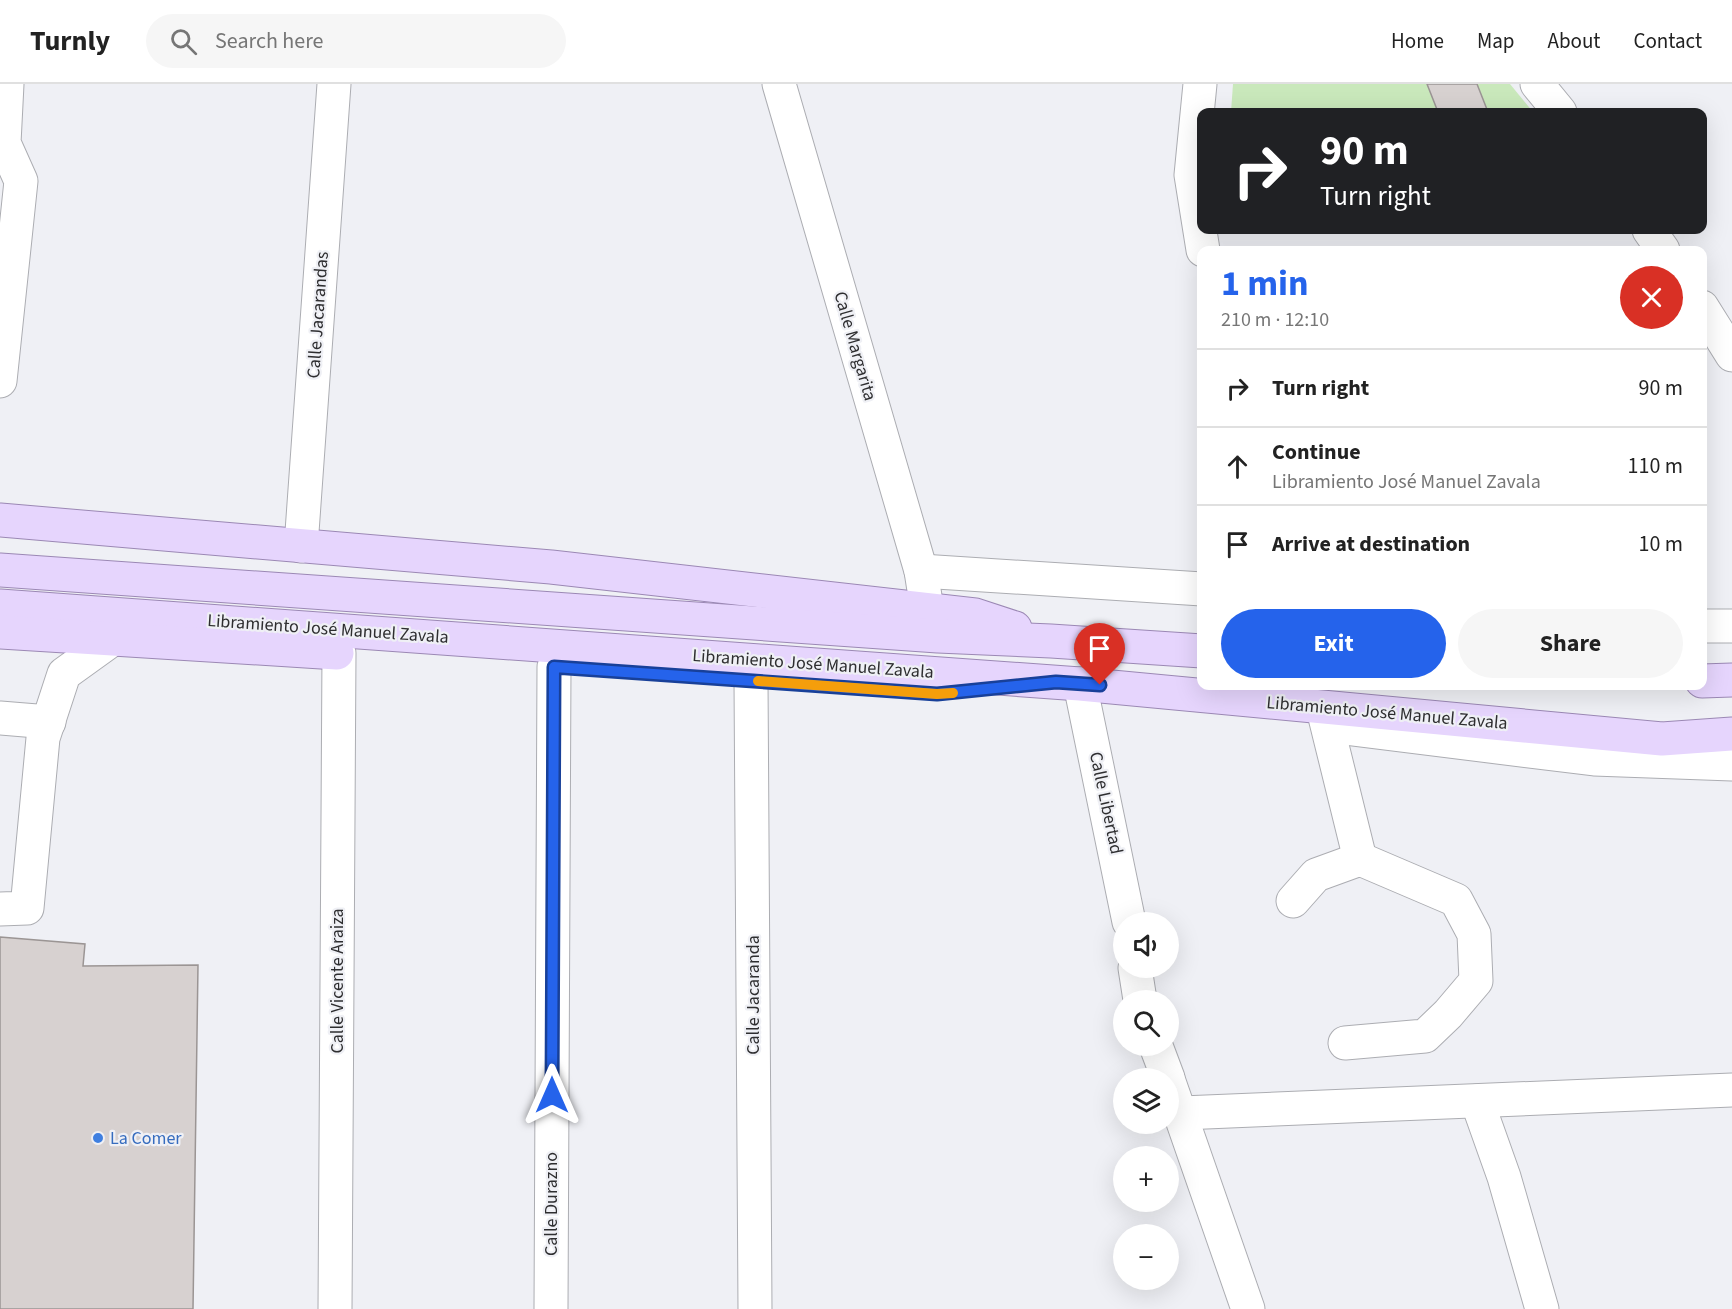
<!DOCTYPE html>
<meta charset="utf-8">
<style>
:root{--surface:#fff;--page:#f6f6f6;--text:#222;--muted:#767676;--line:#e0e0e0;--accent:#2563eb}
body{margin:0;font-family:"Source Sans 3",sans-serif;background:var(--page);color:var(--text);height:100vh;display:flex;flex-direction:column;font-size:22px;white-space:nowrap}
*{box-sizing:border-box;margin:0}
p{font-size:20px;color:var(--muted)}
.icon{flex:none;width:33px;height:33px;fill:none;stroke:currentColor;stroke-width:2;stroke-linecap:round;stroke-linejoin:round}
.map{position:relative;flex:1;overflow:hidden}
.details{position:absolute;left:1197px;top:162px;width:510px;height:444px;display:flex;flex-direction:column;background:var(--surface);border-radius:12px;box-shadow:0 6px 24px #0002}
.details>*{flex:none}
.top-card{position:absolute;left:1197px;top:24px;width:510px;height:126px;border-radius:12px;box-shadow:0 6px 24px #0002;background:#202124;color:#fff;overflow:hidden}
.controls{position:absolute;left:1113px;top:828px;display:grid;gap:12px}
.controls a{display:grid;place-items:center;width:66px;height:66px;border-radius:50%;background:var(--surface);box-shadow:0 6px 24px #0002;font-size:30px}
.pin{position:absolute;display:grid;place-items:center;width:51px;height:51px;color:#fff;margin:-62px -26px;border-radius:50% 50% 50% 0;rotate:-45deg;box-shadow:0 0 6px #0007}
.pin .icon{rotate:45deg}
.me{position:absolute;width:66px;margin:-33px;rotate:0deg;stroke-linejoin:round;filter:drop-shadow(0 0 4px #0008)}
.turn{display:flex;align-items:center;gap:21px;height:126px;padding:0 24px;font-size:27px}
.turn .icon{width:78px;height:78px;stroke-width:2.5}
.turn b{display:block;font-size:42px;line-height:51px}
.round{display:grid;place-items:center;flex:none;width:63px;height:63px;border-radius:32px;background:var(--page)}
.head{display:flex;align-items:center;justify-content:space-between;height:102px;padding:0 24px}
h1{font-size:36px;font-weight:700;line-height:45px;color:var(--accent)}
.button{display:flex;gap:12px;margin-top:auto;padding:12px 24px}
.button a{flex:1;height:69px;border-radius:36px;background:var(--accent);color:#fff;font-size:24px;font-weight:700;line-height:69px;text-align:center}
.button a+a{background:var(--page);color:var(--text)}
ul{padding:0;list-style:none}
li{display:flex;align-items:center;gap:18px;height:78px;padding:0 24px;border-top:2px solid var(--line)}
li div{flex:1}
li b{display:block;font-size:22px}
li em{font-style:normal}
header{display:flex;align-items:center;gap:36px;box-sizing:border-box;height:84px;padding:0 30px;background:var(--surface);border-bottom:2px solid var(--line)}
header strong{font-size:28px}
nav{display:flex;gap:33px;margin-inline-start:auto;font-size:21px}
.search{width:420px;height:54px;background:var(--page);display:flex;align-items:center;gap:15px;box-sizing:border-box;padding:0 21px;border-radius:33px;color:var(--muted);font-size:22px}
.map>svg:first-child{display:block}
</style>
<header>
<strong>Turnly</strong>
<div class="search"><svg class="icon" aria-label="search" viewBox="0 0 24 24"><circle cx="10" cy="10" r="6"/><path d="M15 15l6 6"/></svg>Search here</div>
<nav><a>Home</a><a>Map</a><a>About</a><a>Contact</a></nav>
</header>
<div class="map">
<svg width="1732" height="1225" viewBox="0 0 1732 1225">
<rect width="100%" height="100%" fill="#eff0f5"/>
<!-- green -->
<polygon fill="#c9e8bb" points="1233,0 1510,0 1533,28 1231,28"/>
<!-- building -->
<g fill="#d7d1d0" stroke="#9b9594" stroke-width="1.5">
<polygon points="1427,0 1477,0 1488,28 1438,28"/>
<polygon points="0,853 85,860 83,882 198,881 193,1225 0,1225"/>
</g>
<g fill="none" stroke-linecap="round" stroke-linejoin="round">
<!-- minor casing -->
<g stroke="#acadb2" stroke-width="35">
<g id="minor">
<polyline points="779,0 921,487 927,525"/>
<polyline points="1200,0 1191,91 1203,166"/>
<polyline points="1537,0 1560,28"/>
<polyline points="1649,146 1663,166"/>
<polyline points="1702,223 1732,271"/>
<polyline points="0,297 21,97 4,59 7,0"/>
<polyline points="301,462 334,0"/>
<polyline points="921,487 1202,505"/>
<polyline points="1702,542 1732,542"/>
<polyline points="751,596 755,1225"/>
<polyline points="1080,600 1129,838"/>
<polyline points="1323,625 1360,775"/>
<polyline points="0,634 49,638"/>
<polyline points="1328,642 1594,675 1732,680"/>
<polyline points="1293,817 1316,791 1360,775 1456,816 1474,850 1476,897 1448,930 1425,952 1345,959"/>
<polyline points="0,825 27,824 43,654 64,590 114,554"/>
<polyline points="1135,884 1140,916"/>
<polyline points="1156,962 1168,994"/>
<polyline points="1168,995 1248,1225"/>
<polyline points="1477,1017 1504,1093 1542,1225"/>
<polyline points="1182,1029 1732,1006"/>
<polyline points="335,1225 339,569"/>
<polyline points="551,1225 554,583"/>
</g>
</g>
<!-- major casing -->
<g stroke="#9b88b4" stroke-width="35">
<g id="major">
<polyline points="0,436 551,483 975,531 1015,544"/>
<polyline points="0,486 938,552 1051,557 1202,567"/>
<polyline points="0,522 1080,600 1662,655 1732,650"/>
<polyline points="0,548 337,569"/>
<polyline points="1702,597 1732,596"/>
</g>
</g>
<!-- minor -->
<use href="#minor" stroke="#fff" stroke-width="33"/>
<!-- major -->
<use href="#major" stroke="#e6d5fd" stroke-width="33"/>
</g>
<g fill="none" stroke-linecap="round" stroke-linejoin="round">
<!-- route casing -->
<g stroke="#184099" stroke-width="15">
<polyline id="route" points="552,1011 554,583 937,610 1056,598 1100,601"/>
</g>
<!-- route -->
<use href="#route" stroke="#2563eb" stroke-width="10"/>
<!-- slow -->
<polyline stroke="#f59e0b" stroke-width="10" points="758,597 937,610 953,609"/>
</g>
<!-- markers -->
<circle fill="#3f7fe0" stroke="#eff0f5" stroke-width="2" cx="98" cy="1054" r="6"/>
<g text-anchor="middle" dominant-baseline="central" stroke-width="4.5" stroke-linejoin="round" paint-order="stroke">
<!-- street labels -->
<g font-size="18" fill="#2e2e30" stroke="#eff0f5">
<text transform="translate(318 231) rotate(-86)">Calle Jacarandas</text>
<text transform="translate(855 262) rotate(74)">Calle Margarita</text>
<text transform="translate(328 545) rotate(4)">Libramiento José Manuel Zavala</text>
<text transform="translate(813 580) rotate(4)">Libramiento José Manuel Zavala</text>
<text transform="translate(1387 629) rotate(5)">Libramiento José Manuel Zavala</text>
<text transform="translate(1106 719) rotate(78)">Calle Libertad</text>
<text transform="translate(337 897) rotate(-90)">Calle Vicente Araiza</text>
<text transform="translate(753 911) rotate(-90)">Calle Jacaranda</text>
<text transform="translate(551 1120) rotate(-90)">Calle Durazno</text>
</g>
<!-- shop labels -->
<g font-size="18" fill="#366cbe" stroke="#eff0f5" text-anchor="start">
<text x="110" y="1054">La Comer</text>
</g>
</g>
</svg>
<div class="controls">
<a><svg class="icon" aria-label="sound" viewBox="0 0 24 24"><path d="M4 9h4l5-4v14l-5-4H4zM17 9q2 3 0 6"/></svg></a>
<a><svg class="icon" aria-label="search" viewBox="0 0 24 24"><circle cx="10" cy="10" r="6"/><path d="M15 15l6 6"/></svg></a>
<a><svg class="icon" aria-label="layers" viewBox="0 0 24 24"><path d="M12 4l9 5-9 5-9-5zM3 14l9 5 9-5"/></svg></a>
<a>+</a>
<a>−</a>
</div>
<div class="pin" style="left:1100px;top:601px;background:#d93025"><svg class="icon" aria-label="arrive" viewBox="0 0 24 24"><path d="M6 21V4h12l-3 4 3 4H6"/></svg></div>
<svg class="me" style="left:552px;top:1011px" viewBox="-20 -20 40 40"><path d="M0-17L14 15 0 8-14 15z" fill="#2563eb" stroke="#fff" stroke-width="4"/></svg>
<div class="top-card">
<div class="turn"><svg class="icon" aria-label="right" viewBox="0 0 24 24"><path d="M7 20v-9h11M14 6l5 5-5 5"/></svg><div><b>90 m</b>Turn right</div></div>
</div>
<section class="details">
<div class="head"><div><h1>1 min</h1><p>210 m · 12:10</p></div><a class="round" style="background:#d93025;color:#fff"><svg class="icon" aria-label="close" viewBox="0 0 24 24"><path d="M6 6l12 12M18 6L6 18"/></svg></a></div>
<ul>
<li><svg class="icon" aria-label="right" viewBox="0 0 24 24"><path d="M7 20v-9h11M14 6l5 5-5 5"/></svg><div><b>Turn right</b></div><em>90 m</em></li>
<li><svg class="icon" aria-label="ahead" viewBox="0 0 24 24"><path d="M12 20V5M6 11l6-6 6 6"/></svg><div><b>Continue</b><p>Libramiento José Manuel Zavala</p></div><em>110 m</em></li>
<li><svg class="icon" aria-label="arrive" viewBox="0 0 24 24"><path d="M6 21V4h12l-3 4 3 4H6"/></svg><div><b>Arrive at destination</b></div><em>10 m</em></li>
</ul>
<div class="button"><a>Exit</a><a>Share</a></div>
</section>
</div>
